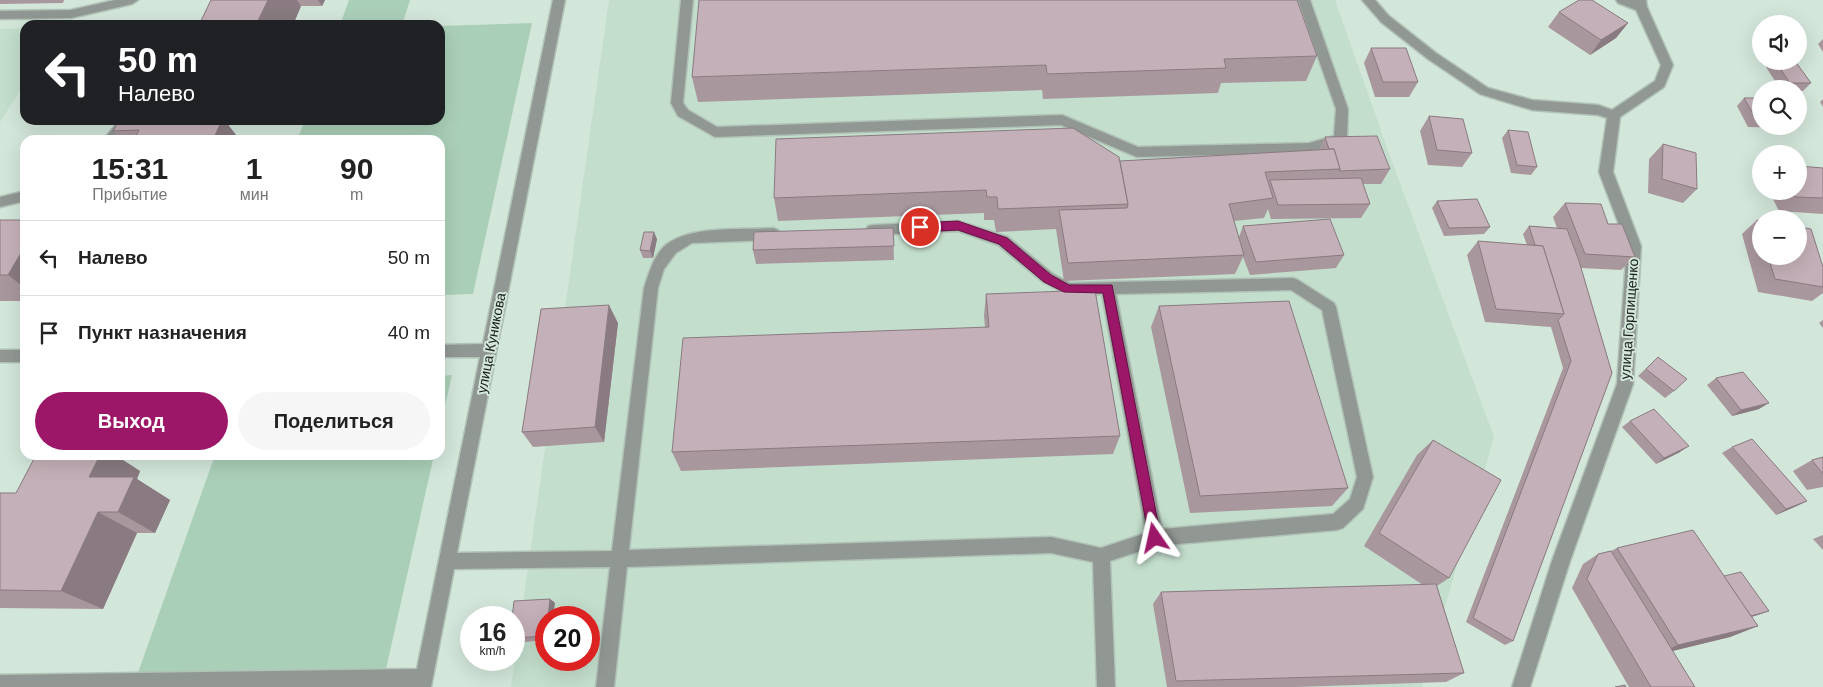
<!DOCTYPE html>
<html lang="ru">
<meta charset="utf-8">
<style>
:root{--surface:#fff;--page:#f6f6f6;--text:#222;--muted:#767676;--line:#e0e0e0;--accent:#9d1768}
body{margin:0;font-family:Helvetica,sans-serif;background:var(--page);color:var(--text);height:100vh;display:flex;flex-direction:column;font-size:19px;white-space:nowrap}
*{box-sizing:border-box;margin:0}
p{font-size:16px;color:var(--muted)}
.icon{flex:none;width:28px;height:28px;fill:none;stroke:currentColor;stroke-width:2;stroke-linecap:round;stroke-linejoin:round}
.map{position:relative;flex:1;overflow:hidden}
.drawer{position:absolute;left:20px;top:135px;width:425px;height:325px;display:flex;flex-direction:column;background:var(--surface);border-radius:15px;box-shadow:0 5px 20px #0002}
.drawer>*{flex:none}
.hud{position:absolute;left:20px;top:20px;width:425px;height:105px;border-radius:15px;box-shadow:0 5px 20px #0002;background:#202124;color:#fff;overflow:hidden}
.controls{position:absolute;left:1752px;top:15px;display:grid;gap:10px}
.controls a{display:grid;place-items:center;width:55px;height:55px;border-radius:50%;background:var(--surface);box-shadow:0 5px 20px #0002;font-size:25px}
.speed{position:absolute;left:460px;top:606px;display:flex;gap:10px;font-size:25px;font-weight:700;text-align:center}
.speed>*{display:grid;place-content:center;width:65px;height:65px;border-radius:50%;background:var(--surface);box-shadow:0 5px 20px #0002;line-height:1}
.speed small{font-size:12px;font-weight:400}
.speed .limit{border:8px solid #d22;background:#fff;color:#111}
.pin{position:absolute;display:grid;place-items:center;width:42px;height:42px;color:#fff;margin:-21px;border:2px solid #fff;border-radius:50%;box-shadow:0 1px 5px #0007}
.me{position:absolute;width:55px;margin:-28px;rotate:349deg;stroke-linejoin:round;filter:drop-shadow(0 0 4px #0008)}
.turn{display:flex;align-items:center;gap:18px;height:105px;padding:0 15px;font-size:22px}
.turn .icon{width:65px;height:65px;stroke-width:2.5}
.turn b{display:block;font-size:35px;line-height:42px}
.eta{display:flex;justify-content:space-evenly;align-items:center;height:85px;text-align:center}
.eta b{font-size:30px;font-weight:600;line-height:35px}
.cta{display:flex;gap:10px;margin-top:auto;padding:10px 15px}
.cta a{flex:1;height:58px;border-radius:30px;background:var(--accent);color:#fff;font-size:20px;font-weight:600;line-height:58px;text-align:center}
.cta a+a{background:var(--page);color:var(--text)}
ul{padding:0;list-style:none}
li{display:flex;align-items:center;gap:15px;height:75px;padding:0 15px;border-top:1px solid var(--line)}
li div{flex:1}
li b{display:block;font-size:19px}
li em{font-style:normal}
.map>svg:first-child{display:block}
</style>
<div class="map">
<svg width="1823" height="687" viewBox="0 0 1823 687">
<rect width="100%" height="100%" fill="#d3e6da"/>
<!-- built -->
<g fill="#c3decd" fill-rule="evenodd">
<path d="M609,0H1335L1391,159L1494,437L1422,687H511ZM546,618H589V660H546Z"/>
<polygon points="25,28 25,83 0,122 0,29"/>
</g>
<!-- green -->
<g fill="#aacfb8">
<polygon points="349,0 410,0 402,25 340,25"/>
<polygon points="532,23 473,294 440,295 440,140 297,140 305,120 440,120 440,26"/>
<polygon points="452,375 440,428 440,376"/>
<polygon points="215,455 434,455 382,687 133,687"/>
</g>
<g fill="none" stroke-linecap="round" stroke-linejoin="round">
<!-- minor casing -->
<g stroke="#b1c2b7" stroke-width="3">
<g id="minor">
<polygon points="115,0 138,0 132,4 71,18 0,19 0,11 71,10"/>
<path d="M553,0H565L457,553L612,551L644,288C649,273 654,254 667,244C693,225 741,230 773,228L778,230L780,234L778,238L773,240L692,243L676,253L664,269L658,288L629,550L1051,537L1101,548L1146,533L1102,294L1068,295L1043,282L998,245L958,231L873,235L868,234L866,230L868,226L873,225L958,221L1008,237L1053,274L1070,283L1293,278L1298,280L1334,303L1336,307L1373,477L1363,509L1343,528L1337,530L1155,546L1110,561L1115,687H1097L1093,562L1051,553L627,567L614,687H596L610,567L454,569L431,687H0V675L417,669L480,357H440V345L483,344ZM1291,290L1322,310L1357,477L1350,499L1333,514L1162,529L1116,294Z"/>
<polygon points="681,0 693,0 683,103 688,110 717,127 1062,115 1138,147 1309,143 1334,136 1336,109 1298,0 1310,0 1348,109 1347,139 1345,142 1309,153 1137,157 1061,125 715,137 678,116 671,103"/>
<polygon points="1362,0 1375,0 1389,16 1436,53 1488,88 1532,100 1598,105 1612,110 1655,81 1661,65 1636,10 1618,3 1616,0 1646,0 1647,7 1673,65 1664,87 1620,117 1613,172 1641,246 1633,384 1570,561 1530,687 1512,687 1552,561 1617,384 1627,246 1599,172 1607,118 1598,115 1532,110 1480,94 1428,59 1381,22"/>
<polygon points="120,120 133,120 117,140 103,140"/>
<polygon points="25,191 25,201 0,207 0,197"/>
<rect x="0" y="350" width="25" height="12"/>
</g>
</g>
<!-- minor -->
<use href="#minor" fill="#919893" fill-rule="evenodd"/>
</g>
<!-- wall -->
<g fill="#a9979e">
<polygon points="0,0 64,0 63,3 0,4"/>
<polygon points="211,0 325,0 322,6 301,6 293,25 199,25"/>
<polygon points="1559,12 1628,23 1616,38 1590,55 1548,27"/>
<polygon points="1823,39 1823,52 1818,44"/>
<polygon points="1371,48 1418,82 1409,97 1375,97 1364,63"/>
<polygon points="1317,56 1306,81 1221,83 1218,93 1043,99 1042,90 698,102 692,77"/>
<polygon points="1771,61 1795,61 1811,83 1803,91 1799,91 1799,89 1780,89 1766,67"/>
<polygon points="1744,98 1761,98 1761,126 1790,126 1789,128 1748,127 1737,106"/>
<polygon points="1823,99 1823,107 1820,102"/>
<polygon points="1429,116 1472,153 1462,167 1428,165 1420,131"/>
<polygon points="225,121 240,140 122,140 113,131"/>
<polygon points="1508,130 1537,167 1531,175 1511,173 1502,138"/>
<polygon points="1325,137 1390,169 1381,184 1363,184 1370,204 1361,218 1271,219 1268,209 1264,218 1234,221 1239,237 1243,226 1344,255 1336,268 1250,275 1243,257 1235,274 1064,281 1056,229 996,232 994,220 984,220 984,213 778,221 774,198 1120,161 1319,150"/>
<polygon points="1663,144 1697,189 1683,203 1648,193 1649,159"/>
<polygon points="1823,168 1823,214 1779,211 1769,191 1799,191"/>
<polygon points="1437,201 1490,227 1484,234 1444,236 1432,208"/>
<polygon points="1565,203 1608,224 1635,257 1621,270 1581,268 1612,373 1513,641 1505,645 1466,622 1563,368 1551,327 1485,322 1467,255 1478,241 1527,245 1523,234 1529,226 1557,228 1553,217"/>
<rect x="0" y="220" width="25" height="81"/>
<polygon points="1757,220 1761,221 1761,256 1799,256 1823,287 1823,293 1812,301 1758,292 1742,234"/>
<polygon points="893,228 894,260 756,264 753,250"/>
<polygon points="657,239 653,258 643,258 640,250"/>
<polygon points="986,294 1120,436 1113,454 681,471 672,452 985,327 984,316"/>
<polygon points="1159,306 1348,488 1332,506 1190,513 1151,327"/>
<polygon points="1823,320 1823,328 1819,323"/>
<polygon points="618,323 604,442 533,447 522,432"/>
<polygon points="1658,357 1674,391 1665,398 1638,376"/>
<polygon points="1716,378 1759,409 1732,416 1707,385"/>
<polygon points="1630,421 1680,452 1656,464 1622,427"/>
<polygon points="1433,440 1449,578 1437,586 1464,673 1446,682 1294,687 1167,687 1153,604 1161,592 1423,585 1364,546 1417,455"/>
<polygon points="1732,447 1807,501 1776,515 1722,453"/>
<polygon points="36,455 115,455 140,471 137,479 170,500 155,533 137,533 103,609 0,608 0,493 16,493"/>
<polygon points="1823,457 1823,487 1807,490 1793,471 1812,460"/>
<polygon points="1823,535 1823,550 1813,539"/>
<polygon points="1617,548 1724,576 1769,611 1751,617 1758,626 1730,637 1672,651 1695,687 1629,687 1572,588 1583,564 1598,554 1611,551"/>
<polygon points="550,599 555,603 546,618 546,640 514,643 514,618"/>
</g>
<!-- shaded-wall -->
<g fill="#897b81">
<polygon points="268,0 297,0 301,6 293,25 256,25"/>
<polygon points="318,0 325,0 322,6"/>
<polygon points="1628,23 1616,38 1590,55 1601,40"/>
<polygon points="184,120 225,120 225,121 240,140 201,140"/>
<polygon points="654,232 657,239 653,258 650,251"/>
<polygon points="25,246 25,288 8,275"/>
<polygon points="609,305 618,323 604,442 595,427"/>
<polygon points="1769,403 1759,409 1732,416 1741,410"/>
<polygon points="1689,446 1680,452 1656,464 1664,458"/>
<polygon points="100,455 115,455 140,471 137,479 170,500 155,533 118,512 89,477"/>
<polygon points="1807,501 1797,506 1776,515 1786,509"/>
<polygon points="98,512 137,533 103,609 61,591"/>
<polygon points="550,599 555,603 553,618 548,618"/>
<polygon points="1769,611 1758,615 1730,623 1741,619"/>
<polygon points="1758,626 1730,637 1652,656 1678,645"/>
</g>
<!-- building -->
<g fill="#c4b0b8" stroke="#897b81">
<polygon points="211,0 268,0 256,25 199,25"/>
<polygon points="699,0 1297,0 1317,56 1224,59 1226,68 1047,74 1046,65 692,77"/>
<polygon points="1579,0 1592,0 1628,23 1601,40 1559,12"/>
<polygon points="1371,48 1406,48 1418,82 1383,82"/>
<polygon points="1775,61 1795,61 1811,83 1790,83"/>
<polygon points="1744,98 1761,98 1761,119 1756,119"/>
<polygon points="1429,116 1463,119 1472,153 1437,150"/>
<polygon points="119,120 222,120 213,140 134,140 139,130 113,131"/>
<polygon points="1073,128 1119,157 1128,204 998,209 997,197 987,197 986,190 774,198 776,139"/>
<polygon points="1508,130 1528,132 1537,167 1517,165"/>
<polygon points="1377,136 1390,169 1339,171 1340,169 1334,149 1329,149 1325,137"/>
<polygon points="1663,144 1696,153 1697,189 1662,179"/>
<polygon points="1334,149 1340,169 1265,172 1273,198 1229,204 1244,255 1068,263 1059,210 1127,208 1128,204 1120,161"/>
<polygon points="1799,166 1823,168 1823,198 1795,197 1792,191 1799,191"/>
<polygon points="1361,178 1370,204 1278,205 1270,180"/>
<polygon points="1477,199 1490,227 1449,228 1437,201"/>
<polygon points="1565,203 1601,204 1608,224 1622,224 1635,257 1585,254"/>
<polygon points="1330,219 1344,255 1256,262 1243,226"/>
<polygon points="0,220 25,220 25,246 8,275 0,275"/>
<polygon points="1757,220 1761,221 1761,233"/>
<polygon points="1529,226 1567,229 1579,261 1612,373 1513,641 1473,618 1571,361 1558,320 1564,314 1543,246 1535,245"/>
<polygon points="1799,227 1811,229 1823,267 1823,287 1775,279 1768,256 1799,256"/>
<polygon points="893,228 894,246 753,250 754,232"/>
<polygon points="644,232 654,232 650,251 640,250"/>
<polygon points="1478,241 1543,246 1564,314 1496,309"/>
<polygon points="1095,290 1120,436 672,452 683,338 989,327 986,294"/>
<polygon points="1289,301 1348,488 1200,496 1159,306"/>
<polygon points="609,305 595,427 522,432 541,309"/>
<polygon points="1658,357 1687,379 1674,391 1646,369"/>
<polygon points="1743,372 1769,403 1741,410 1716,378"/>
<polygon points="1654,409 1689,446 1664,458 1630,421"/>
<polygon points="1752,439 1807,501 1786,509 1732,447"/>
<polygon points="1433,440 1501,480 1449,578 1379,533"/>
<polygon points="36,455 100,455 89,477 134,477 118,512 98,512 61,591 0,590 0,493 16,493"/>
<polygon points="1823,457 1823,474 1812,460"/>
<polygon points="1693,530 1758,626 1678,645 1617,548"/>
<polygon points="1611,551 1695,687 1651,687 1587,579 1598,554"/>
<polygon points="1741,572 1769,611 1751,616 1724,576"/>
<polygon points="1436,584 1464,673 1176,681 1161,592"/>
<polygon points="550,599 548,618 546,618 546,636 514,638 514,618 512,618 514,601"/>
<polygon points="1625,685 1626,687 1615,687"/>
</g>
<!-- route -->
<polygon fill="#9d1768" stroke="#660f44" points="958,221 1007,238 1051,275 1069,285 1112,285 1161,538 1160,542 1155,544 1150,542 1149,538 1103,293 1064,292 1044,282 999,244 958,230 920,232 915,227 920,223"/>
<g text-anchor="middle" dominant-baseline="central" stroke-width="4" stroke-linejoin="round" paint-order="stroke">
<!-- street labels -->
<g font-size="14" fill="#161c18" stroke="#d3e6da">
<text transform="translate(1629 319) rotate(-86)">улица Горпищенко</text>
<text transform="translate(491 343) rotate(-79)">улица Куникова</text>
</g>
</g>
</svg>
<div class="controls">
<a><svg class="icon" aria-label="sound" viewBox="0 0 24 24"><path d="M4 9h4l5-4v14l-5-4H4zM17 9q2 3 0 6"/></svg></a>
<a><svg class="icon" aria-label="search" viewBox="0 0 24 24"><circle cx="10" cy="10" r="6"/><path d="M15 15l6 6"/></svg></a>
<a>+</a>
<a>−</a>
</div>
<div class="speed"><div>16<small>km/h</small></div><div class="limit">20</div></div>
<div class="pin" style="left:920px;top:227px;background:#d93025"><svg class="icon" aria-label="arrive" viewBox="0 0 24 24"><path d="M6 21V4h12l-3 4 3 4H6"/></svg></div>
<svg class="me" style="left:1155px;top:538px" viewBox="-20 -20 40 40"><path d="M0-17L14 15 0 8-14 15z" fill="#9d1768" stroke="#fff" stroke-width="4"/></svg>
<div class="hud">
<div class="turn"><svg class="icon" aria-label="left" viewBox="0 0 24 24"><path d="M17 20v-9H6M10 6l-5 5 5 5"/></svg><div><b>50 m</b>Налево</div></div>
</div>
<section class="drawer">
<div class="eta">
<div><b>15:31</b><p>Прибытие</p></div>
<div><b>1</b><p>мин</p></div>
<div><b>90</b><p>m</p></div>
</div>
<ul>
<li><svg class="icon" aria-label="left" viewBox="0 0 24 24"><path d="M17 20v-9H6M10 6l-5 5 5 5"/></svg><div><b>Налево</b></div><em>50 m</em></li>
<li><svg class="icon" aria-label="arrive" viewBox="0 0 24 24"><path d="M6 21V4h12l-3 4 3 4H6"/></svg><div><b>Пункт назначения</b></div><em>40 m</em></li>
</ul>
<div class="cta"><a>Выход</a><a>Поделиться</a></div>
</section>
</div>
